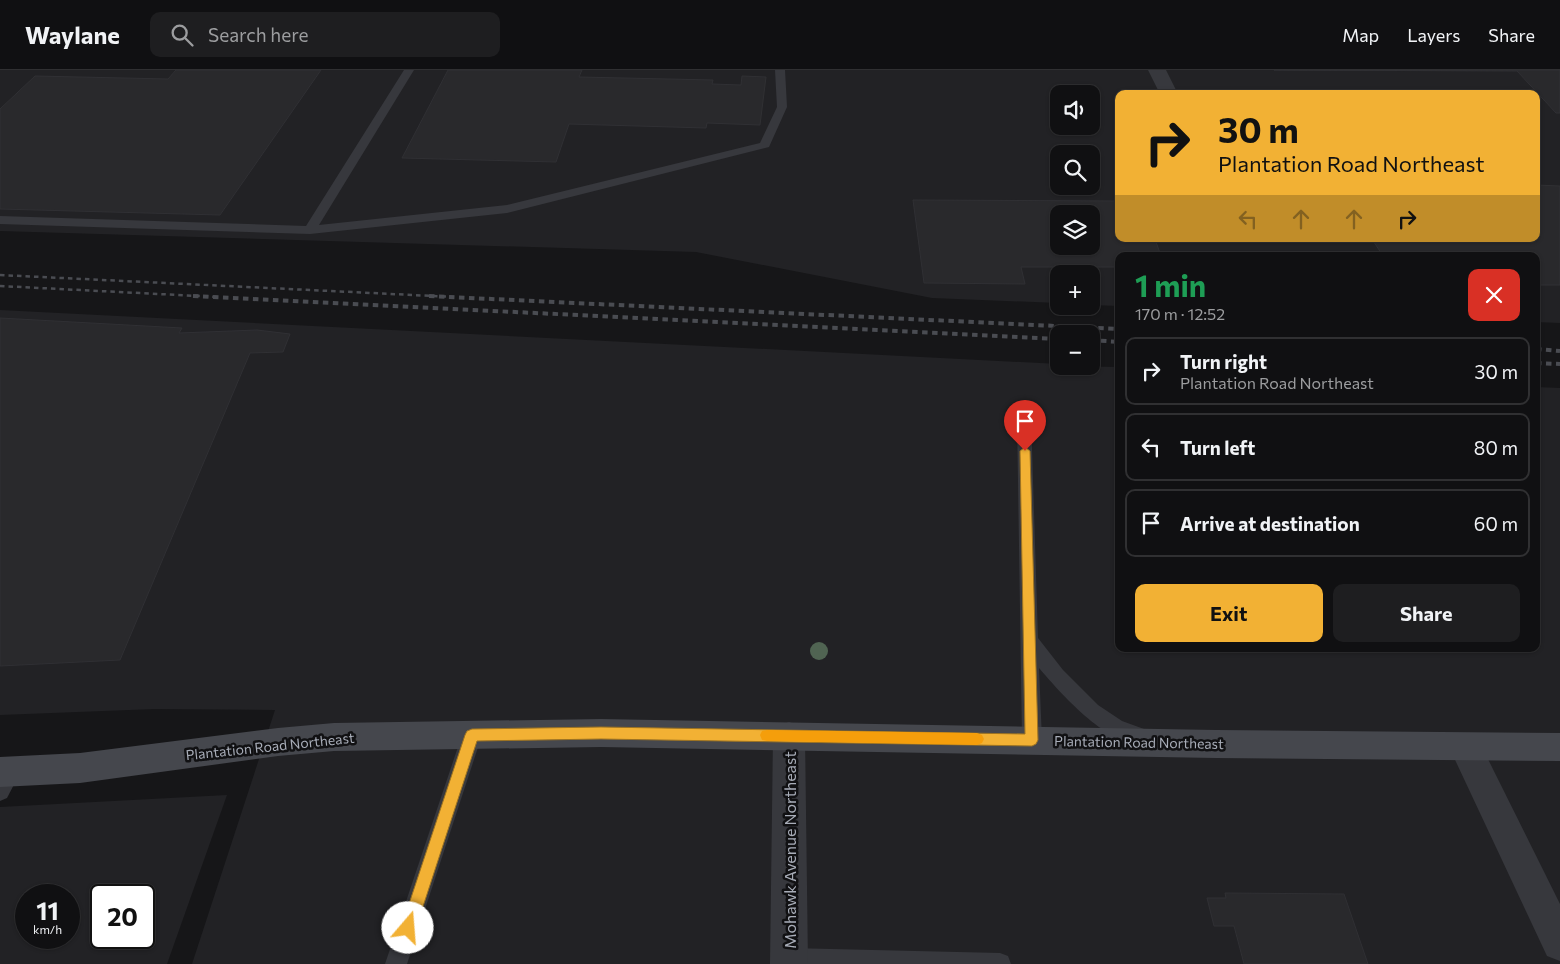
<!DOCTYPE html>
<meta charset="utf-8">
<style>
:root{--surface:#101012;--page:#1e1e20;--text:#f1f3f6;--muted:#9c9d9f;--line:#303032;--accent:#f2b134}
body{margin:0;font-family:Commissioner,sans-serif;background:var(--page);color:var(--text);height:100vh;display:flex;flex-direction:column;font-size:19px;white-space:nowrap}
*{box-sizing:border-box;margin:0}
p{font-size:16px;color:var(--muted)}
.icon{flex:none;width:28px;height:28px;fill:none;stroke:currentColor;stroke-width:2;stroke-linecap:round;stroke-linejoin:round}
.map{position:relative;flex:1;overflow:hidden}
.side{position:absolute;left:1115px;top:182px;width:425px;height:400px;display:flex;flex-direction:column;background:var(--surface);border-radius:10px;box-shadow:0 1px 4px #0004,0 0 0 1px var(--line)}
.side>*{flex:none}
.top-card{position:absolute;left:1115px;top:20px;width:425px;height:152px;border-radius:10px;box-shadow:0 1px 4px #0004,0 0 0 1px var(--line);background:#f2b134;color:#111;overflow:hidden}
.fabs{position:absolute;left:1050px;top:15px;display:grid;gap:10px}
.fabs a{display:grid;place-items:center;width:50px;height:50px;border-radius:10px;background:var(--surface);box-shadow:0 1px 4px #0004,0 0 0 1px var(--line);font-size:25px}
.speed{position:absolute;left:15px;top:814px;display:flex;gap:10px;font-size:25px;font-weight:700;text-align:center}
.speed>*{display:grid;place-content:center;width:65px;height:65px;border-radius:50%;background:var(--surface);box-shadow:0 1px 4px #0004,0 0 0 1px var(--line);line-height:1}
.speed small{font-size:12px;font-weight:400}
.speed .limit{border:2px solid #111;border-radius:8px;background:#fff;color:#111}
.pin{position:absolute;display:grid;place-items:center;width:42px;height:42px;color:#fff;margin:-51px -21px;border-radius:50% 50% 50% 0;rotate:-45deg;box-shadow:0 0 5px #0007}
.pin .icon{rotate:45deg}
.me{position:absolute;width:55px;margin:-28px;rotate:18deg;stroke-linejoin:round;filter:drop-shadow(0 0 4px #0008)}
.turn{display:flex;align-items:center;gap:18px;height:105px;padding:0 20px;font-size:22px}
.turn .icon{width:65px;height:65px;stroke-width:2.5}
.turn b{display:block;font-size:35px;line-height:42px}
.lanes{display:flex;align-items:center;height:48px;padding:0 20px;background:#0003;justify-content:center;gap:25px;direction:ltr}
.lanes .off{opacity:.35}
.round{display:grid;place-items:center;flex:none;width:52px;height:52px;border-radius:10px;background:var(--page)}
.head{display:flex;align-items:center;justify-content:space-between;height:85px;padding:0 20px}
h1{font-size:30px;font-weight:700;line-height:38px;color:#1e9e55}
.button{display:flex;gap:10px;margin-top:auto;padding:10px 20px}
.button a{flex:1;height:58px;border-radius:10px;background:var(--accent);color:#111;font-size:20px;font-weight:700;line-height:58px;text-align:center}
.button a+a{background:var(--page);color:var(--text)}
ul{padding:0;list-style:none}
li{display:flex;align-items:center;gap:15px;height:68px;margin:0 10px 8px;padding:0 10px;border:2px solid var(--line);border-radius:10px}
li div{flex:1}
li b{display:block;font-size:19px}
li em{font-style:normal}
header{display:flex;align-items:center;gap:30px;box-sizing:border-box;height:70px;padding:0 25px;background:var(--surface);border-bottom:1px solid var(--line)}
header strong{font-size:24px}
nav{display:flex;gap:28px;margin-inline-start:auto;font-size:18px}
.search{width:350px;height:45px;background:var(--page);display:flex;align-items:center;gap:12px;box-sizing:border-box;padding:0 18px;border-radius:10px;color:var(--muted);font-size:19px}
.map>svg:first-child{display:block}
</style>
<header>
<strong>Waylane</strong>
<div class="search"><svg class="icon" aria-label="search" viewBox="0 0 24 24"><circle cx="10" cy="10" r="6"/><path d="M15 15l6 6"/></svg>Search here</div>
<nav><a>Map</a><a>Layers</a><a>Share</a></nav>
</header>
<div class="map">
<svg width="1560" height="894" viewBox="0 0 1560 894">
<rect width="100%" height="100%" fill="#161618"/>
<!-- built -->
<g fill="#222225" fill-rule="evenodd">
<path d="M0,0H1560V253L1536,252V186H1119V236L1091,235V204H1059V233L932,228L696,182L0,161ZM1059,24H1091V56H1059ZM1119,24H1536V169H1119ZM1059,84H1091V116H1059ZM1059,144H1091V176H1059Z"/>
<polygon points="0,240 1059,294 1059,296 1119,297 1119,579 1536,579 1536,317 1560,318 1560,894 192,894 275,640 155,639 0,645"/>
<path d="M227,725L167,894H0V737ZM26,825H69V868H26ZM101,825H144V868H101Z"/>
</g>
<!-- building -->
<g fill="#29292c" stroke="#303034" fill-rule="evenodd">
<polygon points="176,0 321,0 220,145 0,139 0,39 35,6 168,9"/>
<polygon points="448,0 582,0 579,7 713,10 712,14 741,15 742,6 766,7 760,55 707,53 706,58 569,54 556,92 402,88"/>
<polygon points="1274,0 1560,0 1560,43 1556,43 1517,1"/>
<polygon points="1536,115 1560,116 1560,215 1536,215 1536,186 1383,186 1372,169 1536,169"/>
<path d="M913,130L1119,131V169H1155L1161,186H1119V197H1021L1025,214L924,213ZM1059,144H1091V176H1059Z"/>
<polygon points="0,248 182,258 179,263 257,260 290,264 283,282 250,283 120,590 0,596"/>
<polygon points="1225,823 1344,824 1368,894 1244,894 1234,856 1214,856 1207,828 1226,828"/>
</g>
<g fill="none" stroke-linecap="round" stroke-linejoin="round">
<!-- lane -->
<g fill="#37383d" fill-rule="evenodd">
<polygon points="404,0 414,0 319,155 507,135 760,73 777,37 775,0 785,0 787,37 769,77 507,143 310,164 0,154 0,146 306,156"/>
<path d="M1024,342L1029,343L1031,347L1038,568L1063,600L1098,635L1122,651L1144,659L1147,665L1144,671C1111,682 1058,620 1039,598L1042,670L1039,676L1032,678L1025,676L1022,670L1017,347L1019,343Z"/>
<polygon points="472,657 479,659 482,665 407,894 385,894 462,665 465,659"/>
<polygon points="11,692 18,695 21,701 7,728 0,731 0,703 4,695"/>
<polygon points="789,878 1000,883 1008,886 1011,894 780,894 778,889 781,881"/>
</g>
<!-- street -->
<g fill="#37383d" fill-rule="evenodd">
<polygon points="1148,0 1166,0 1178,24 1160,24"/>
<polygon points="789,652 800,656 805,666 808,894 770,894 773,666 778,656"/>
<polygon points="1465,663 1477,667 1560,834 1560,891 1547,886 1449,677 1453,667"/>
</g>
<!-- secondary -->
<polygon fill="#45474d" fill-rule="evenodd" points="601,649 1216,660 1560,663 1560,691 1216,688 601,677 334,681 278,686 80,713 0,717 0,687 80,683 278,658 334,653"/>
<!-- rail-far1 -->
<g stroke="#4a4c52" stroke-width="2.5" stroke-dasharray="4.5 4" stroke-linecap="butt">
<polyline points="0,205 454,227"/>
<polyline points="0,216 218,227"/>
</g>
<!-- rail -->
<g stroke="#4a4c52" stroke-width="4" stroke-dasharray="5.5 4.5" stroke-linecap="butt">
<polyline points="193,226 1059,269"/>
<polyline points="429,226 1119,259"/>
<polyline points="1091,270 1119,272"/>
<polyline points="1536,279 1560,281"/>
<polyline points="1536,293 1560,294"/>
</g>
</g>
<!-- trees -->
<circle fill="#506452" cx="819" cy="581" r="9"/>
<!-- route -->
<polygon fill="#f2b134" stroke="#9d7322" points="1025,377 1030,381 1038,670 1036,674 1032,676 601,669 477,671 416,858 413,863 408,865 403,863 401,858 465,665 467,661 472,659 601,657 1025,664 1020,381"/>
<!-- slow -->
<polygon fill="#f59e0b" points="767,660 977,663 982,665 984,669 982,673 977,675 767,671 762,670 760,665 762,661"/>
<g text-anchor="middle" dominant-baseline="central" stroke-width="5" stroke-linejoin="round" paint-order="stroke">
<!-- street labels -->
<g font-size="14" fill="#a8adb8" stroke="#111113">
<text transform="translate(1139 672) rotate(1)">Plantation Road Northeast</text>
<text transform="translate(270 676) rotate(-6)">Plantation Road Northeast</text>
</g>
<!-- near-street labels -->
<g font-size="16" fill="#a8adb8" stroke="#111113">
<text transform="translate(789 780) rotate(-90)">Mohawk Avenue Northeast</text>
</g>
</g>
</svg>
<div class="fabs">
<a><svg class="icon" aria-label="sound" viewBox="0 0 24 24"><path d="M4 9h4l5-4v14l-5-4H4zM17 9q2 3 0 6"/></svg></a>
<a><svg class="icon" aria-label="search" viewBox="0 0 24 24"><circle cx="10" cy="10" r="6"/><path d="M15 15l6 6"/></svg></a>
<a><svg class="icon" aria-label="layers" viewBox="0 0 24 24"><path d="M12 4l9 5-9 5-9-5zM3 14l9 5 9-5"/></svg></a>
<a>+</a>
<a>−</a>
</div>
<div class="speed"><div>11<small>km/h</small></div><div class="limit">20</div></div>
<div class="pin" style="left:1025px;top:381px;background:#d93025"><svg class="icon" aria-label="arrive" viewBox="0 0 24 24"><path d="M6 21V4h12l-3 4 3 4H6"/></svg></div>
<svg class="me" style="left:408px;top:858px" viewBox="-20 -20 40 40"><circle r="19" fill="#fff"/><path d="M0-13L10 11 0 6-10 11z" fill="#f2b134"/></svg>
<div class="top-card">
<div class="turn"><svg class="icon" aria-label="right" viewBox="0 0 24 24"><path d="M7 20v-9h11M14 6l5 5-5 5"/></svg><div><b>30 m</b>Plantation Road Northeast</div></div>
<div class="lanes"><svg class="icon off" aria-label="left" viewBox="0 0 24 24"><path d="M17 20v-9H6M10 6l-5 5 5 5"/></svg><svg class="icon off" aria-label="ahead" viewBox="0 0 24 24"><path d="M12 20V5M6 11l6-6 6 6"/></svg><svg class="icon off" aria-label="ahead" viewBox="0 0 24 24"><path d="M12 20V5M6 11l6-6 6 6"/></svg><svg class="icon" aria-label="right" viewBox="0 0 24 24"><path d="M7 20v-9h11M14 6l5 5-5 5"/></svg></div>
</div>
<section class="side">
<div class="head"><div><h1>1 min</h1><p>170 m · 12:52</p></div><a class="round" style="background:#d93025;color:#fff"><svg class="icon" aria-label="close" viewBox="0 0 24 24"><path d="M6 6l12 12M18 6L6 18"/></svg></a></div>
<ul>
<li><svg class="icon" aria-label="right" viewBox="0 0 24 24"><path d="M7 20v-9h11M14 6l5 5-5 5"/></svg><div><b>Turn right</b><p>Plantation Road Northeast</p></div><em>30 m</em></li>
<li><svg class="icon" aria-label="left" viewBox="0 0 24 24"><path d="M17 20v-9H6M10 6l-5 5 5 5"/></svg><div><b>Turn left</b></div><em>80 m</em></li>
<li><svg class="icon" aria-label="arrive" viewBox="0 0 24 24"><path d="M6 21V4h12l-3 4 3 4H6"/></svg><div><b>Arrive at destination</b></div><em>60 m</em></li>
</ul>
<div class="button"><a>Exit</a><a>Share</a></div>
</section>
</div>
